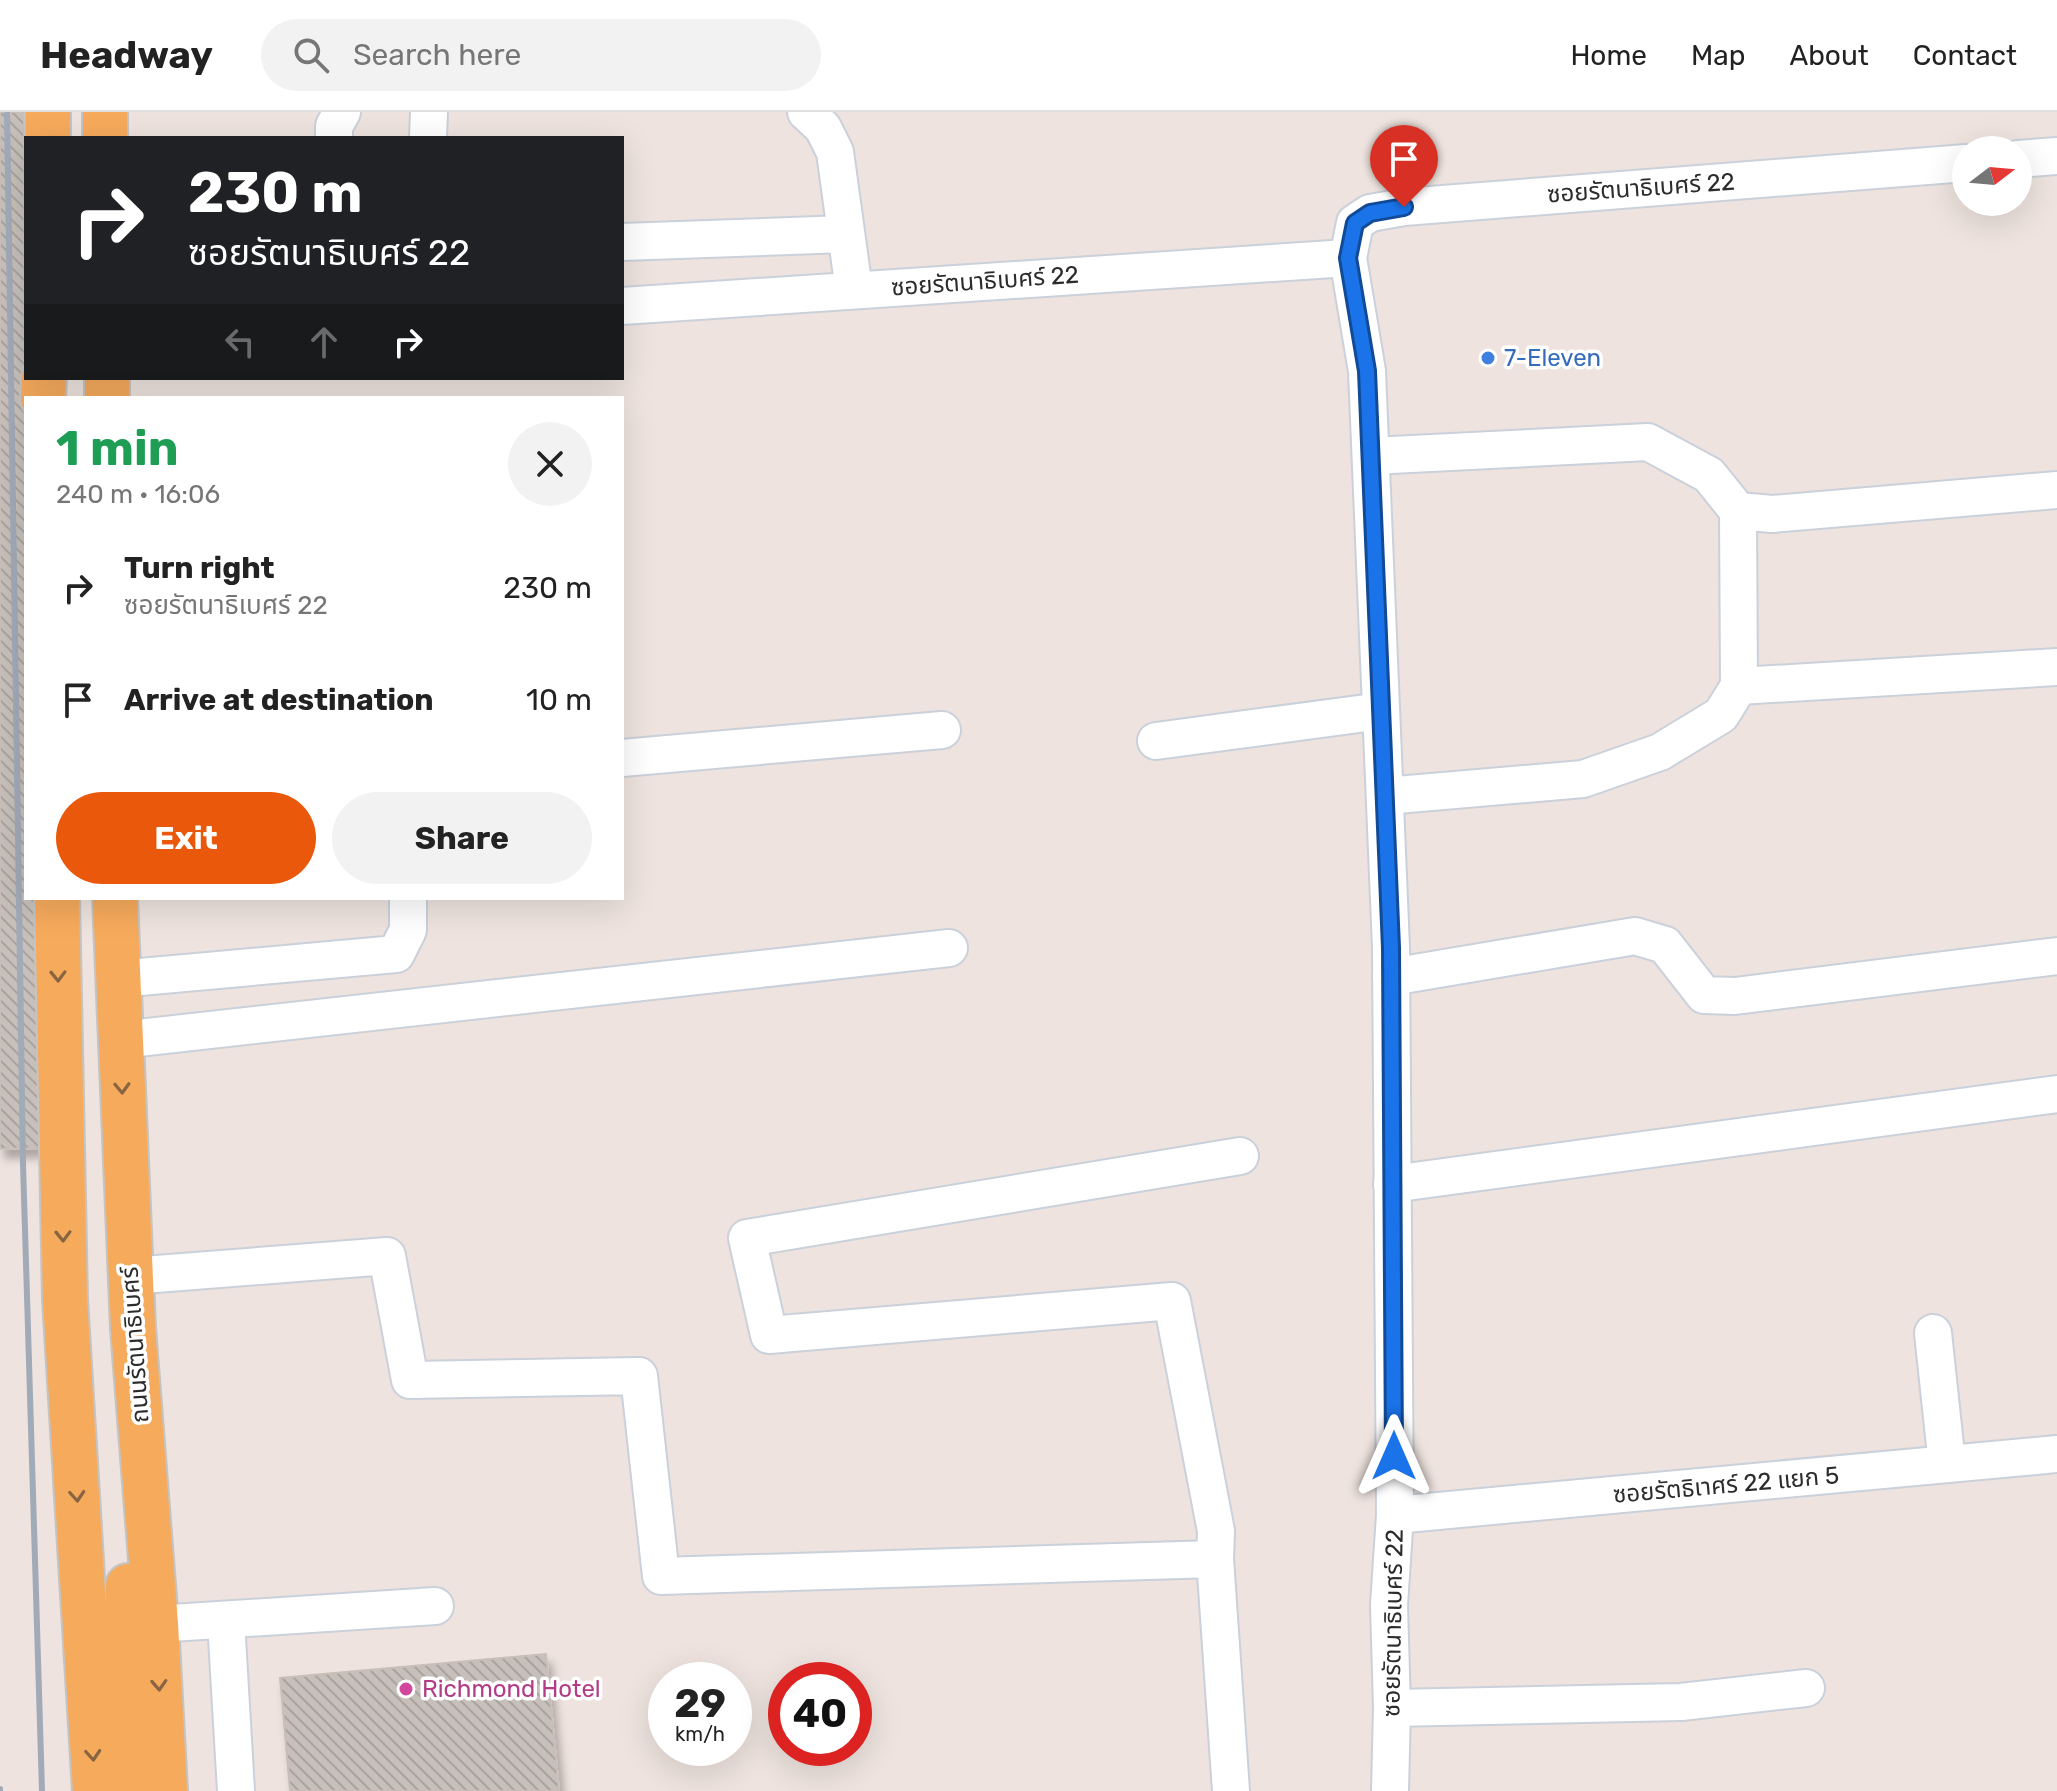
<!DOCTYPE html>
<meta charset="utf-8">
<style>
:root{--surface:#fff;--page:#f2f2f2;--text:#222;--muted:#767676;--line:#e0e0e0;--accent:#ea580c}
body{margin:0;font-family:Rubik,"Noto Sans Thai",sans-serif;background:var(--page);color:var(--text);height:100vh;display:flex;flex-direction:column;font-size:30px;white-space:nowrap}
*{box-sizing:border-box;margin:0}
p{font-size:26px;color:var(--muted)}
.icon{flex:none;width:44px;height:44px;fill:none;stroke:currentColor;stroke-width:2;stroke-linecap:round;stroke-linejoin:round}
.map{position:relative;flex:1;overflow:hidden}
.panel{position:absolute;left:24px;top:284px;width:600px;height:504px;display:flex;flex-direction:column;background:var(--surface);border-radius:0px;box-shadow:0 8px 32px #0002}
.panel>*{flex:none}
.top-card{position:absolute;left:24px;top:24px;width:600px;height:244px;border-radius:0px;box-shadow:0 8px 32px #0002;background:#202124;color:#fff;overflow:hidden}
.needle{width:52px;rotate:74deg}
.buttons{position:absolute;left:1952px;top:24px;display:grid;gap:16px}
.buttons a{display:grid;place-items:center;width:80px;height:80px;border-radius:50%;background:var(--surface);box-shadow:0 8px 32px #0002;font-size:40px}
.speed{position:absolute;left:648px;top:1550px;display:flex;gap:16px;font-size:40px;font-weight:700;text-align:center}
.speed>*{display:grid;place-content:center;width:104px;height:104px;border-radius:50%;background:var(--surface);box-shadow:0 8px 32px #0002;line-height:1}
.speed small{font-size:20px;font-weight:400}
.speed .limit{border:12px solid #d22;background:#fff;color:#111}
.pin{position:absolute;display:grid;place-items:center;width:68px;height:68px;color:#fff;margin:-82px -34px;border-radius:50% 50% 50% 0;rotate:-45deg;box-shadow:0 0 8px #0007}
.pin .icon{rotate:45deg}
.me{position:absolute;width:88px;margin:-44px;rotate:0deg;stroke-linejoin:round;filter:drop-shadow(0 0 6px #0008)}
.turn{display:flex;align-items:center;gap:28px;height:168px;padding:0 32px;font-size:36px}
.turn .icon{width:104px;height:104px;stroke-width:2.5}
.turn b{display:block;font-size:56px;line-height:68px}
.lanes{display:flex;align-items:center;height:76px;padding:0 32px;background:#0003;justify-content:center;gap:40px;direction:ltr}
.lanes .off{opacity:.35}
.round{display:grid;place-items:center;flex:none;width:84px;height:84px;border-radius:42px;background:var(--page)}
.head{display:flex;align-items:center;justify-content:space-between;height:136px;padding:0 32px}
h1{font-size:48px;font-weight:700;line-height:60px;color:#1e9e55}
.primary-button{display:flex;gap:16px;margin-top:auto;padding:16px 32px}
.primary-button a{flex:1;height:92px;border-radius:48px;background:var(--accent);color:#fff;font-size:32px;font-weight:700;line-height:92px;text-align:center}
.primary-button a+a{background:var(--page);color:var(--text)}
ul{padding:0;list-style:none}
li{display:flex;align-items:center;gap:24px;height:112px;padding:0 32px}
li div{flex:1}
li b{display:block;font-size:30px}
li em{font-style:normal}
header{display:flex;align-items:center;gap:48px;box-sizing:border-box;height:112px;padding:0 40px;background:var(--surface);border-bottom:2px solid var(--line)}
header strong{font-size:38px}
nav{display:flex;gap:44px;margin-inline-start:auto;font-size:28px}
.search{width:560px;height:72px;background:var(--page);display:flex;align-items:center;gap:20px;box-sizing:border-box;padding:0 28px;border-radius:44px;color:var(--muted);font-size:30px}
.map>svg:first-child{display:block}
</style>
<header>
<strong>Headway</strong>
<div class="search"><svg class="icon" aria-label="search" viewBox="0 0 24 24"><circle cx="10" cy="10" r="6"/><path d="M15 15l6 6"/></svg>Search here</div>
<nav><a>Home</a><a>Map</a><a>About</a><a>Contact</a></nav>
</header>
<div class="map">
<svg width="2057" height="1679" viewBox="0 0 2057 1679">
<defs>
<pattern id="building-back-hatch" width="6" height="6" patternUnits="userSpaceOnUse" patternTransform="scale(2)"><rect width="6" height="6" fill="#c6bfba"/><path d="M-1 5l2 2M0 0l6 6M5-1l2 2" fill="none" stroke="#aaa4a0"/></pattern>
<filter id="shadow"><feDropShadow dx="5" dy="9" stdDeviation="4" flood-color="#0004"/></filter>
</defs>
<rect width="100%" height="100%" fill="#eee3de"/>
<!-- building -->
<g fill="url(#building-back-hatch)" stroke="#cabfb8" stroke-width="2" filter="url(#shadow)">
<polygon points="0,0 24,0 26,786 36,786 40,1036 0,1037"/>
<polygon points="546,1542 559,1679 290,1679 280,1566"/>
</g>
<g fill="none" stroke-linecap="round" stroke-linejoin="round">
<!-- minor casing -->
<g stroke="#cad1da" stroke-width="40">
<g id="minor">
<polyline points="806,0 823,16 835,40 854,178"/>
<polyline points="334,26 334,14 342,0"/>
<polyline points="428,26 429,0"/>
<polyline points="2018,47 2057,44"/>
<polyline points="622,130 846,122"/>
<polyline points="622,194 1348,146"/>
<polyline points="1371,344 1648,330 1709,363 1738,399 1772,402 2057,378"/>
<polyline points="1738,399 1739,574"/>
<polyline points="1156,629 1381,599"/>
<polyline points="622,646 942,618"/>
<polyline points="1385,684 1583,667 1660,640 1721,603 1739,574 2057,555"/>
<polyline points="1391,865 1635,824 1665,833 1704,883 1735,884 2057,844"/>
<polyline points="118,867 396,842 408,818 408,786"/>
<polyline points="120,928 949,836"/>
<polyline points="1392,1072 2057,982"/>
<polyline points="130,1164 387,1144 410,1268 639,1264 661,1464 1215,1447"/>
<polyline points="1933,1221 1947,1352"/>
<polyline points="1395,1403 2057,1342"/>
<polyline points="226,1509 236,1679"/>
<polyline points="156,1512 435,1494"/>
<polyline points="1392,1596 1681,1590 1806,1576"/>
<polyline points="1231,1679 1215,1447 1216,1419 1172,1189 769,1223 747,1126 1240,1044"/>
<polyline points="1390,1679 1392,1596 1389,1493 1395,1403 1391,836 1367,259 1348,146 1355,111 1370,101 1404,95 1966,51"/>
</g>
</g>
<!-- major casing -->
<g stroke="#c4c4c4" stroke-width="48">
<g id="major">
<polyline points="105,0 105,26"/>
<polyline points="48,26 48,0"/>
<polyline points="107,266 107,286"/>
<polyline points="43,286 44,266"/>
<polyline points="57,786 65,1187 95,1679"/>
<polyline points="115,786 133,1216 156,1512 165,1679"/>
<polyline points="128,1474 125,1598 131,1679"/>
</g>
</g>
<!-- minor -->
<use href="#minor" stroke="#fff" stroke-width="36"/>
<!-- major -->
<use href="#major" stroke="#f6aa5c" stroke-width="44"/>
<!-- rail -->
<g stroke="#a1aab7" stroke-width="6">
<polyline points="7,0 23,1052 42,1679"/>
<polyline points="0,1677 0,1679"/>
</g>
</g>
<!-- one-way arrows -->
<defs><path id="oneway-chevron" d="M-2-3.5L2.5 0L-2 3.5" fill="none" stroke-width="1.6" stroke-linecap="round" stroke-linejoin="round" transform="scale(2)"/></defs>
<g stroke="#876542">
<use href="#oneway-chevron" transform="translate(58 864) rotate(89)"/>
<use href="#oneway-chevron" transform="translate(122 976) rotate(88)"/>
<use href="#oneway-chevron" transform="translate(63 1124) rotate(89)"/>
<use href="#oneway-chevron" transform="translate(77 1384) rotate(86)"/>
<use href="#oneway-chevron" transform="translate(159 1573) rotate(87)"/>
<use href="#oneway-chevron" transform="translate(93 1643) rotate(86)"/>
</g>
<g fill="none" stroke-linecap="round" stroke-linejoin="round">
<!-- route casing -->
<g stroke="#114b97" stroke-width="20">
<polyline id="route" points="1394,1344 1391,836 1367,259 1348,146 1355,111 1370,101 1404,95"/>
</g>
<!-- route -->
<use href="#route" stroke="#1a73e8" stroke-width="14"/>
</g>
<!-- markers -->
<circle fill="#3f7fe0" stroke="#fff" stroke-width="3" cx="1488" cy="246" r="8"/>
<circle fill="#d1479c" stroke="#fff" stroke-width="3" cx="406" cy="1577" r="8"/>
<g text-anchor="middle" dominant-baseline="central" stroke-width="7" stroke-linejoin="round" paint-order="stroke">
<!-- street labels -->
<g font-size="24" fill="#2c2c2c" stroke="#fff">
<text transform="translate(1641 76) rotate(-4)">ซอยรัตนาธิเบศร์ 22</text>
<text transform="translate(985 169) rotate(-4)">ซอยรัตนาธิเบศร์ 22</text>
<text transform="translate(135 1233) rotate(-94)">ถนนรัตนาธิเบศร์</text>
<text transform="translate(1726 1373) rotate(-5)">ซอยรัตธิเาศร์ 22 แยก 5</text>
<text transform="translate(1393 1511) rotate(-89)">ซอยรัตนาธิเบศร์ 22</text>
</g>
<!-- shop labels -->
<g font-size="24" fill="#366cbe" stroke="#fff" text-anchor="start">
<text x="1504" y="246">7-Eleven</text>
</g>
<!-- hotel labels -->
<g font-size="24" fill="#b23c85" stroke="#fff" text-anchor="start">
<text x="422" y="1577">Richmond Hotel</text>
</g>
</g>
</svg>
<div class="buttons">
<a><svg class="needle" viewBox="-14 -14 28 28"><path d="M0-13l5 13h-10z" fill="#e53935"/><path d="M0 13l5-13h-10z" fill="#767676"/></svg></a>
</div>
<div class="speed"><div>29<small>km/h</small></div><div class="limit">40</div></div>
<div class="pin" style="left:1404px;top:95px;background:#d93025"><svg class="icon" aria-label="arrive" viewBox="0 0 24 24"><path d="M6 21V4h12l-3 4 3 4H6"/></svg></div>
<svg class="me" style="left:1394px;top:1344px" viewBox="-20 -20 40 40"><path d="M0-17L14 15 0 8-14 15z" fill="#1a73e8" stroke="#fff" stroke-width="4"/></svg>
<div class="top-card">
<div class="turn"><svg class="icon" aria-label="right" viewBox="0 0 24 24"><path d="M7 20v-9h11M14 6l5 5-5 5"/></svg><div><b>230 m</b>ซอยรัตนาธิเบศร์ 22</div></div>
<div class="lanes"><svg class="icon off" aria-label="left" viewBox="0 0 24 24"><path d="M17 20v-9H6M10 6l-5 5 5 5"/></svg><svg class="icon off" aria-label="ahead" viewBox="0 0 24 24"><path d="M12 20V5M6 11l6-6 6 6"/></svg><svg class="icon" aria-label="right" viewBox="0 0 24 24"><path d="M7 20v-9h11M14 6l5 5-5 5"/></svg></div>
</div>
<section class="panel">
<div class="head"><div><h1>1 min</h1><p>240 m · 16:06</p></div><a class="round"><svg class="icon" aria-label="close" viewBox="0 0 24 24"><path d="M6 6l12 12M18 6L6 18"/></svg></a></div>
<ul>
<li><svg class="icon" aria-label="right" viewBox="0 0 24 24"><path d="M7 20v-9h11M14 6l5 5-5 5"/></svg><div><b>Turn right</b><p>ซอยรัตนาธิเบศร์ 22</p></div><em>230 m</em></li>
<li><svg class="icon" aria-label="arrive" viewBox="0 0 24 24"><path d="M6 21V4h12l-3 4 3 4H6"/></svg><div><b>Arrive at destination</b></div><em>10 m</em></li>
</ul>
<div class="primary-button"><a>Exit</a><a>Share</a></div>
</section>
</div>
